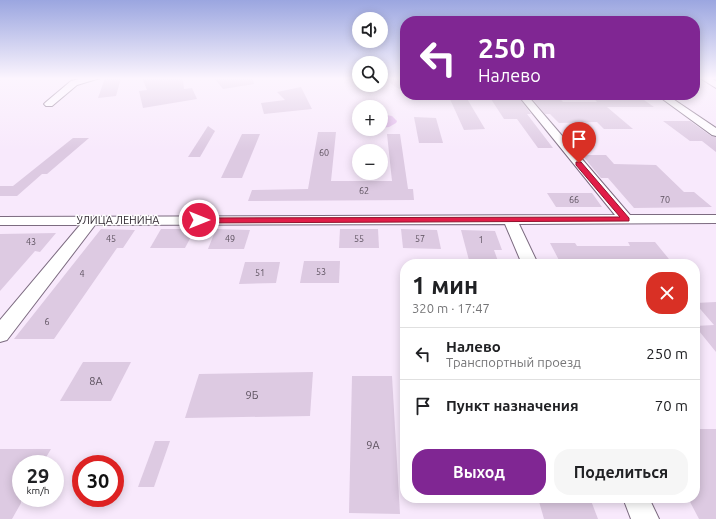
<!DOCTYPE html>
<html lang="ru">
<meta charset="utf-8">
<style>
:root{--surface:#fff;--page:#f6f6f6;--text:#202124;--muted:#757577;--line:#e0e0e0;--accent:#802693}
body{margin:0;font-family:Ubuntu,sans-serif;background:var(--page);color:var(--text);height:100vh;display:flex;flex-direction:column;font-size:15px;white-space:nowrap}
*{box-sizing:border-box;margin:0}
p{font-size:13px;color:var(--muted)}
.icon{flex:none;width:22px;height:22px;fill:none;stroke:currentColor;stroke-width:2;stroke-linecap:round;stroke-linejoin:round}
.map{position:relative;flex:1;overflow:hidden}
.panel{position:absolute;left:400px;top:259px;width:300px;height:244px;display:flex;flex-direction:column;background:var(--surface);border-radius:16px;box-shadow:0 2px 10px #0003}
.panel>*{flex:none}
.top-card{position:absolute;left:400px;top:16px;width:300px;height:84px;border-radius:16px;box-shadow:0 2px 10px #0003;background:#802693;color:#fff;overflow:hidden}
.tools{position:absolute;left:352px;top:12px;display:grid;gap:8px}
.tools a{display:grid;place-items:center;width:36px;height:36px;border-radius:50%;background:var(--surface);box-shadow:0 2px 10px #0003;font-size:20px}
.speed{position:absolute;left:12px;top:455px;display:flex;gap:8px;font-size:20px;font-weight:700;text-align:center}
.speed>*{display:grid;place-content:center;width:52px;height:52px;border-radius:50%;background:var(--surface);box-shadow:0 2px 10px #0003;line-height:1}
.speed small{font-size:10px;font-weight:400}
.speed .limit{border:6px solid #d22;background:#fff;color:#111}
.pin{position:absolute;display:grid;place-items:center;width:34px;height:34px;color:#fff;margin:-41px -17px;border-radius:50% 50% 50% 0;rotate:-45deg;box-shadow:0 0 4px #0007}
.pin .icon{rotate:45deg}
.me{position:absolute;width:44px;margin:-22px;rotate:90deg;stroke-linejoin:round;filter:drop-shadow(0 0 3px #0008)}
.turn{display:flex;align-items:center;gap:14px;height:84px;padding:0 12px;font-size:18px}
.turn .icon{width:52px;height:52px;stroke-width:2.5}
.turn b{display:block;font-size:28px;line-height:34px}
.round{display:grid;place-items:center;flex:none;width:42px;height:42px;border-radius:16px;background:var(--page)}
.headline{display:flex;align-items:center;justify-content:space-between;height:68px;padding:0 12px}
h1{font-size:24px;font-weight:700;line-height:30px}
.button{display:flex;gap:8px;margin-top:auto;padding:8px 12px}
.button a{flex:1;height:46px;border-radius:16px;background:var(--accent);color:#fff;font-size:16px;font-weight:700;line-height:46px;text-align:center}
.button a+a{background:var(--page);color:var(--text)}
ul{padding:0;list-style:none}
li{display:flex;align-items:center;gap:12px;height:52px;padding:0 12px;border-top:1px solid var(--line)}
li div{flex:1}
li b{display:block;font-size:15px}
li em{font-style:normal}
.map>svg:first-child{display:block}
</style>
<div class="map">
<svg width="716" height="519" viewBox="0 0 716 519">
<rect width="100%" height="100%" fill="#f8e9fc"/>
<!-- green -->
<polygon fill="#e4bbee" points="381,114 392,116 397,121 396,123 389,127 381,128"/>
<!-- building -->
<g fill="#ddcae2">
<polygon points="105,78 121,78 116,96 98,98"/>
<polygon points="142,78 183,78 184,89 192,88 197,99 143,108 139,91 147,90"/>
<polygon points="214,78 253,78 254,84 223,89"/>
<polygon points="383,78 405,78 405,93"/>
<polygon points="301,87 312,109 264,114 261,103 285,100 277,92"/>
<polygon points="503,95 517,95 531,114 527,114 553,148 538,148 517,119 504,119 489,96 504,96"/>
<polygon points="529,95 557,95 563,102 597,102 591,95 637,95 654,107 607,107 633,129 604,129 597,122 559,123 550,114 545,114"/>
<polygon points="449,97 466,97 485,129 464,130"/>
<polygon points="414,117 436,118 443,143 419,143"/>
<polygon points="663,121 690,121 711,136 716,137 716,152 702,141 690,141"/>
<polygon points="208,126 215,131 200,157 188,157"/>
<polygon points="318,132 336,132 331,181 392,181 387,134 400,134 408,189 413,189 414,200 248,201 252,190 308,189"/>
<polygon points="242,134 260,134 242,178 221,178"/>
<polygon points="73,138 89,138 47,174 42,174 17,196 0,196 0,186 13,186"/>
<polygon points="582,155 606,155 614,164 656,165 684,192 694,192 712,207 634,208 608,178 601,178"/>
<polygon points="547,193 592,193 602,207 556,207"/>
<polygon points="101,229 135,230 123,248 117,248 54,339 14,339"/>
<polygon points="161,229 195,229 185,248 150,248"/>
<polygon points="216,229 250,230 244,249 208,249"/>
<polygon points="340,229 378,229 379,248 339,248"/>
<polygon points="401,229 437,230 441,249 403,248"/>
<polygon points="461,230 495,231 502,250 494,250 499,264 470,264"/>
<polygon points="56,233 40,252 35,251 0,291 0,234"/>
<polygon points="628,242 655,242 673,264 561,264 550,243 575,243 577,246 630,246"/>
<polygon points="304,261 340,261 339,283 300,283"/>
<polygon points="245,262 280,262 276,283 239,284"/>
<polygon points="716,302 716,352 695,326 714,325 695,303"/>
<polygon points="83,362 131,362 111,401 60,401"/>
<polygon points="313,372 310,416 185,418 199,374"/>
<polygon points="352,376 392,376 400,514 349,513"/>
<polygon points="695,429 716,429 716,519 699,519 688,498 695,498"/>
<polygon points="155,441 170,441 154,487 138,487"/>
<polygon points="0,449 51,449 42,464 21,464 21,503 12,519 0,519"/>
<polygon points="538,498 590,498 598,519 544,519"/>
</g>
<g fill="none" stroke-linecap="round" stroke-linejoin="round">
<!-- minor casing -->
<g stroke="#7c6b80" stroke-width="2">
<g id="minor">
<polygon points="83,78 100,78 77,85 52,106 46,106 44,104 46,102 71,81"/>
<polygon points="700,78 711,78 716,81 716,88"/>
<polygon points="518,95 527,95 630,215 716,215 716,223 519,224 538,264 522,264 505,224 95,225 7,340 0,342 0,320 80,225 0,225 0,217 615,215"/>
<polygon points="657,95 667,95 716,128 716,136 712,135"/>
<polygon points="623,498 649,498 659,519 631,519"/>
</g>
</g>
<!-- minor -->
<use href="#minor" fill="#fff" fill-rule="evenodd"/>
</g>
<!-- sky -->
<linearGradient id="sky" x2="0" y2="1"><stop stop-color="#9ba6e0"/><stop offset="0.52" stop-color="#fcf5fe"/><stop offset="1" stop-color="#fcf5fe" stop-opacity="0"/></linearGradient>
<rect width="716" height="151" fill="url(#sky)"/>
<!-- route -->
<polygon fill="#e11d48" stroke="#92132f" points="576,162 581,162 629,218 629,221 199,223 195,220 199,218 620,217 576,165"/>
<g text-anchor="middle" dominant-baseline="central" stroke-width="3" stroke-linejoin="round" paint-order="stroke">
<!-- number labels -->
<g font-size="9" fill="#5b505d">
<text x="324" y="153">60</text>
<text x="364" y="191">62</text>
<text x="574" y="200">66</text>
<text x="665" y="200">70</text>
<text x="111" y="239">45</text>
<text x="230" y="239">49</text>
<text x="359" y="239">55</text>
<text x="420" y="239">57</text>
<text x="481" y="240">1</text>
<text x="31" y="242">43</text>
<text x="321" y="272">53</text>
<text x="260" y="273">51</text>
<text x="82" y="274">4</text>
<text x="47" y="322">6</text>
</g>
<!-- street labels -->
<g font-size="11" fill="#302831" stroke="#fff">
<text x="118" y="220">УЛИЦА ЛЕНИНА</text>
</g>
<!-- near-number labels -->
<g font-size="11" fill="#5b505d">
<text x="96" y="381">8А</text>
<text x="252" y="395">9Б</text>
<text x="373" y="445">9А</text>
</g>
</g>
</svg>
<div class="tools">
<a><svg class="icon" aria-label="sound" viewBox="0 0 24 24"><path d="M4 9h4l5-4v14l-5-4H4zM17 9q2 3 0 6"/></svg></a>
<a><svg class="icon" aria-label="search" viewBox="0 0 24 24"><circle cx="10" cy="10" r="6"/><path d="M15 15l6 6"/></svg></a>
<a>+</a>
<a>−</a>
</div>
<div class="speed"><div>29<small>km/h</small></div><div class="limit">30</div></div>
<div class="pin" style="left:579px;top:163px;background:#d93025"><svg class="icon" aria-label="arrive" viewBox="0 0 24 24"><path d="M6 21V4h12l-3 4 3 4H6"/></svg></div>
<svg class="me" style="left:199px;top:220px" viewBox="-20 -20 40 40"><circle r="17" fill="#e11d48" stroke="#fff" stroke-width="3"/><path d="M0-11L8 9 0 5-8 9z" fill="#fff"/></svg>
<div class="top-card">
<div class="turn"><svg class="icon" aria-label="left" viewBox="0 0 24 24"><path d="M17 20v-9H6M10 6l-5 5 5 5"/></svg><div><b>250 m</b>Налево</div></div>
</div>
<section class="panel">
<div class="headline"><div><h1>1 мин</h1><p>320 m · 17:47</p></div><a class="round" style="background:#d93025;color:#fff"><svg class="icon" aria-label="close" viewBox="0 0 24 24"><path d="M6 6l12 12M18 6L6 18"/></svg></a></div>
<ul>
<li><svg class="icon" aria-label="left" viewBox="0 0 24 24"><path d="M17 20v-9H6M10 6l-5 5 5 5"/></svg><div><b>Налево</b><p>Транспортный проезд</p></div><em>250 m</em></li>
<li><svg class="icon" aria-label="arrive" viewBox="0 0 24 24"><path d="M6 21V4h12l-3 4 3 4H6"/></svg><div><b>Пункт назначения</b></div><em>70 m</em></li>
</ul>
<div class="button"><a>Выход</a><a>Поделиться</a></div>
</section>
</div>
